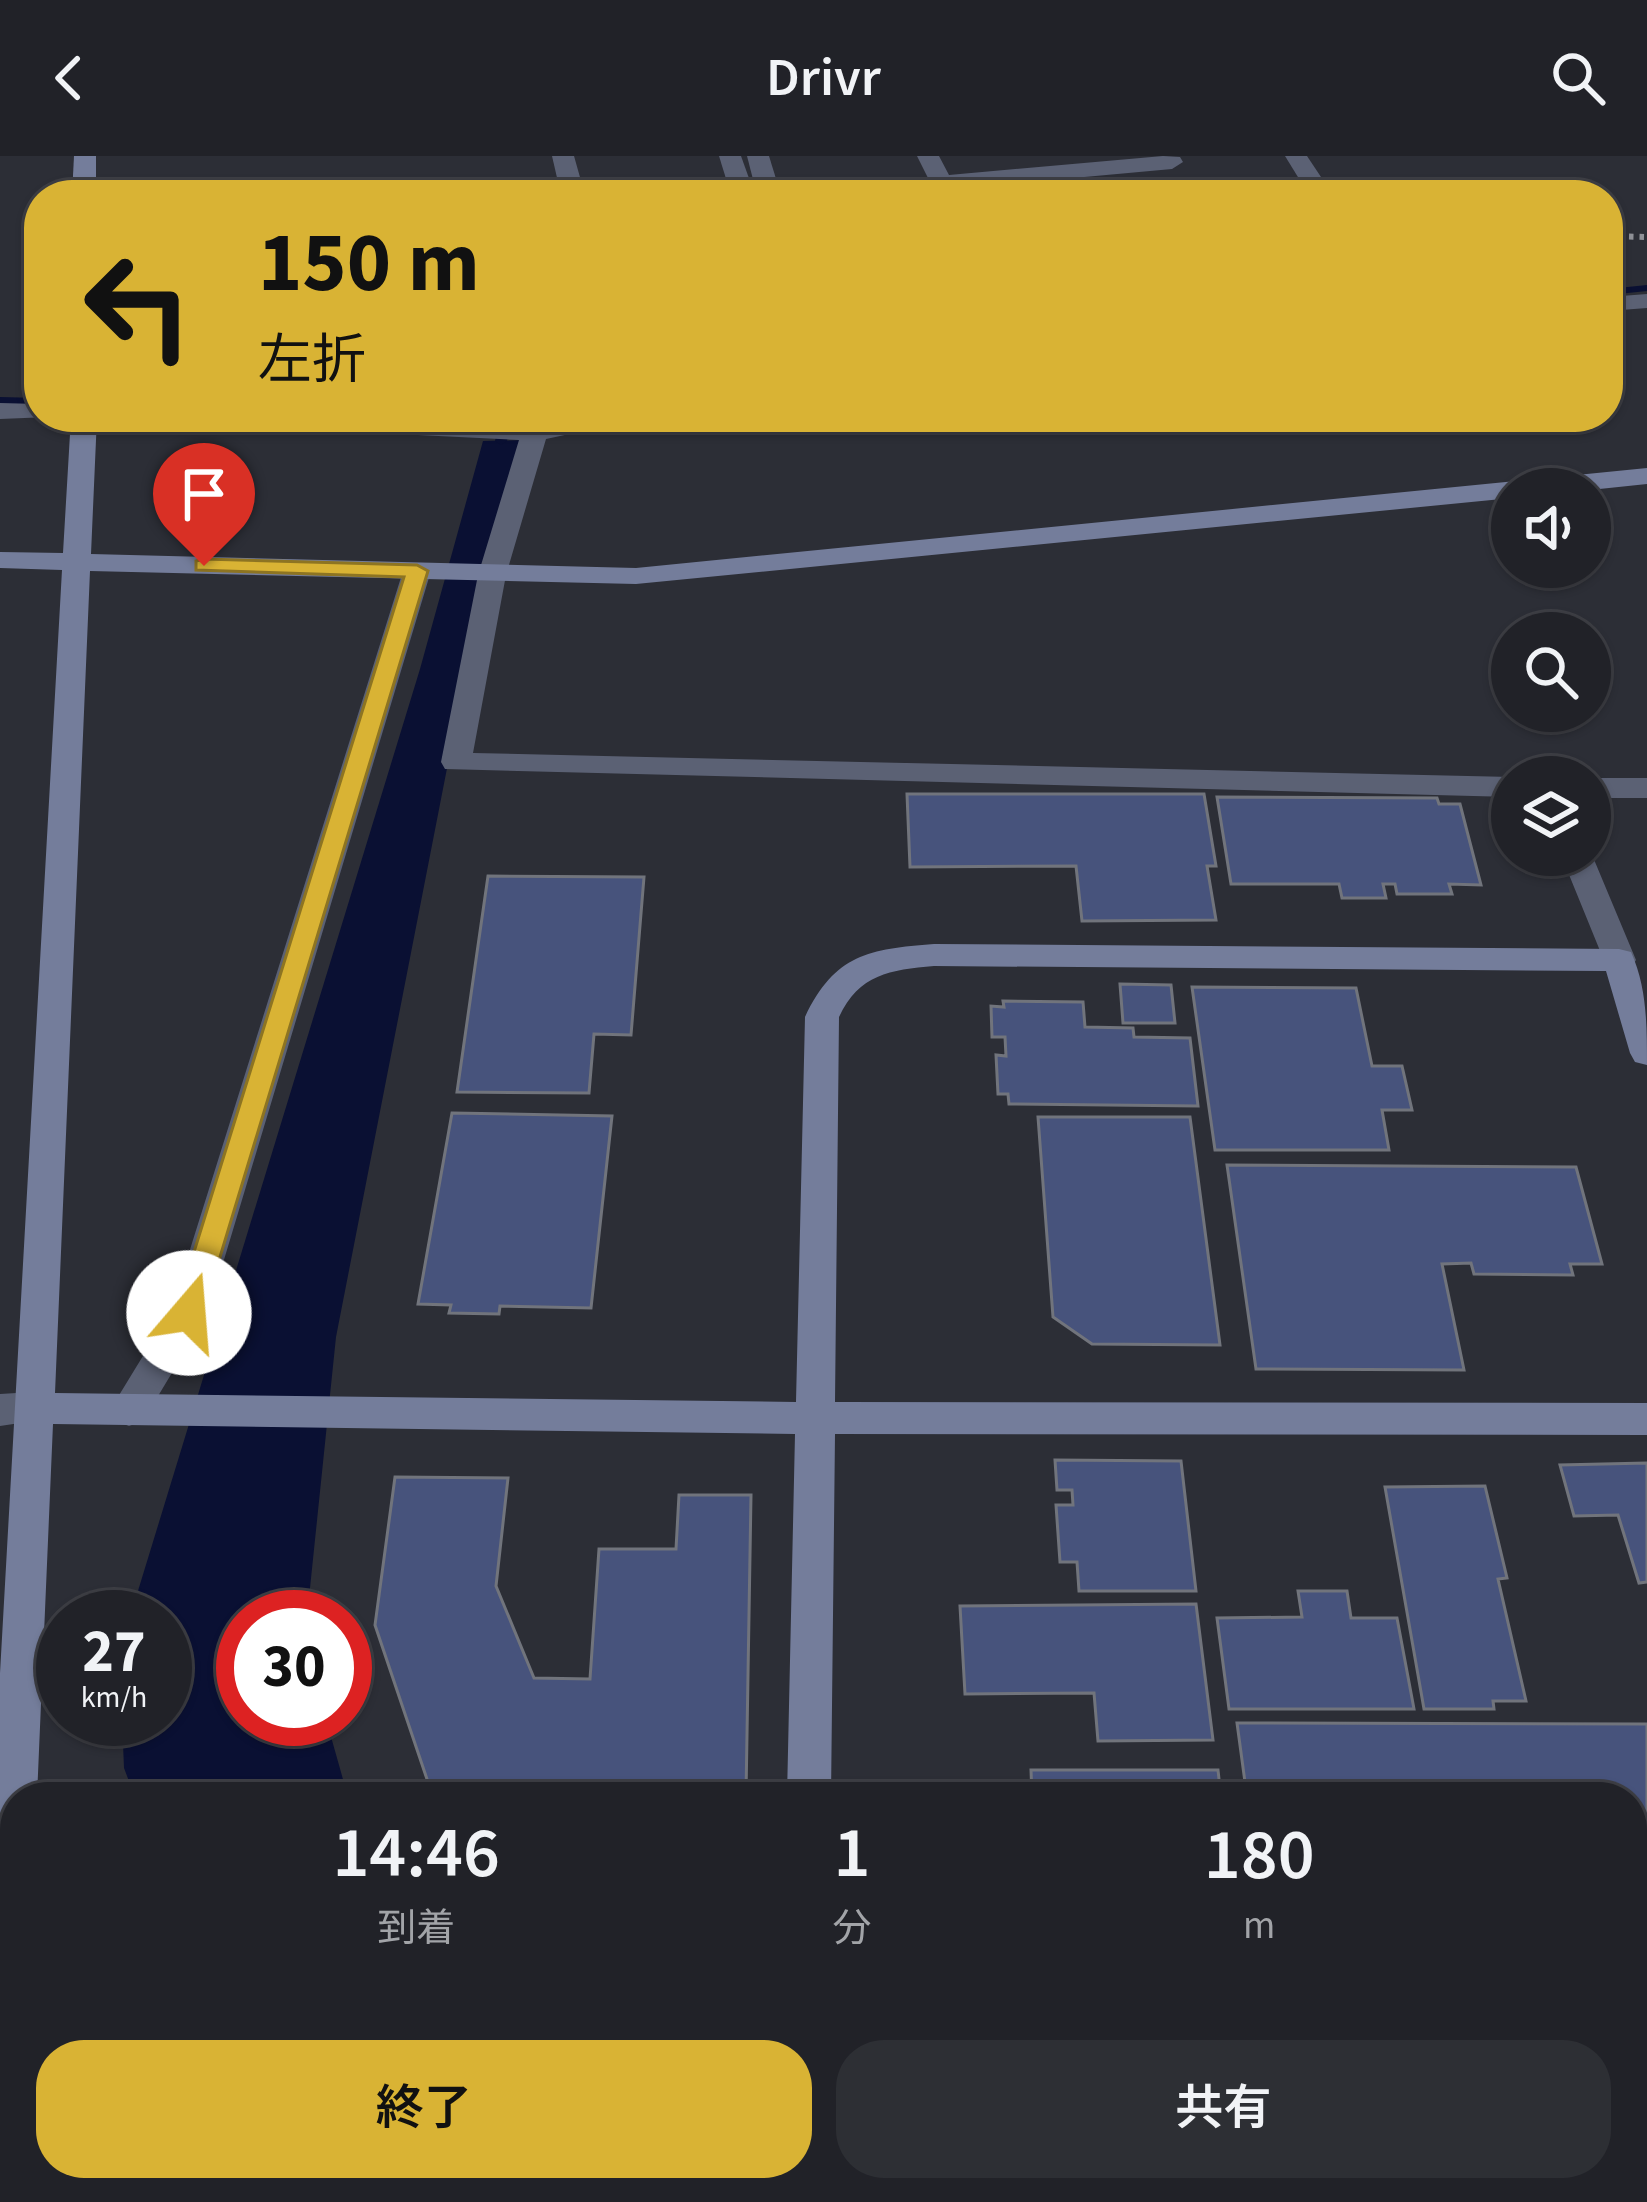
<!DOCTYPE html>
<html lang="ja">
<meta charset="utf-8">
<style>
:root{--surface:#212228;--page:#2d2f34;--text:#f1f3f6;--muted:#a2a4a8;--line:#3e3f45;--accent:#d9b334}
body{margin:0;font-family:"Source Sans 3","Noto Sans JP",sans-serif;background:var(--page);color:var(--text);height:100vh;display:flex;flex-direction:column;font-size:45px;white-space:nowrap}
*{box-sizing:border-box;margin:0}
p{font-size:39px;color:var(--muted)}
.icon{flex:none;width:66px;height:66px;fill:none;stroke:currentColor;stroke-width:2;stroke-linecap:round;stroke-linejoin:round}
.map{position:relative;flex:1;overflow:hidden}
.sheet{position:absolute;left:0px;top:1626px;width:1647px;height:420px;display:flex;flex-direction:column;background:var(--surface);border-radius:48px 48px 0 0;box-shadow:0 3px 9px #0004,0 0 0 3px var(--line)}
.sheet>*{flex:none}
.hud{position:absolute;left:24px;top:24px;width:1599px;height:252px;border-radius:48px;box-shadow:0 3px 9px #0004,0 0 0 3px var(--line);background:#d9b334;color:#111;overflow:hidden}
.controls{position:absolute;left:1491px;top:312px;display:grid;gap:24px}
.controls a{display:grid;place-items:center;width:120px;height:120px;border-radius:50%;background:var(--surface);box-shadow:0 3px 9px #0004,0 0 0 3px var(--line);font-size:60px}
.speed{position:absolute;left:36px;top:1434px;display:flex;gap:24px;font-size:60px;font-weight:700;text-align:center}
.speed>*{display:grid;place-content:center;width:156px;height:156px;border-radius:50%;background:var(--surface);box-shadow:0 3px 9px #0004,0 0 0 3px var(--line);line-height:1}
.speed small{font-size:30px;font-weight:400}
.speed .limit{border:18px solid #d22;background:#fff;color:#111}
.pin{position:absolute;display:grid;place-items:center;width:102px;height:102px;color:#fff;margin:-123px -51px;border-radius:50% 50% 50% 0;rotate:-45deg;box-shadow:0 0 12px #0007}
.pin .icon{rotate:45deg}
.me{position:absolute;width:132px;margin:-66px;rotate:18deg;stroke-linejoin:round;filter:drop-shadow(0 0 9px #0008)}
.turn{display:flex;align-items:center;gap:42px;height:252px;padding:0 36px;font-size:54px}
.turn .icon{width:156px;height:156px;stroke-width:2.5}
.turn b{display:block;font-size:84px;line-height:102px}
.eta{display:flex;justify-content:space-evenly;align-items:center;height:204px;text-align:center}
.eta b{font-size:72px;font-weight:600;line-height:84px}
.cta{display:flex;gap:24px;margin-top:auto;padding:24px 36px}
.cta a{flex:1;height:138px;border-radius:48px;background:var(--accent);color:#111;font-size:48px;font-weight:600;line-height:138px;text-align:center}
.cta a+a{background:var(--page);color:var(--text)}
header{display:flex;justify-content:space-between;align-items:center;height:156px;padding:0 36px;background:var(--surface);font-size:54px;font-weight:600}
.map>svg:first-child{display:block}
</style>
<header><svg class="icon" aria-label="back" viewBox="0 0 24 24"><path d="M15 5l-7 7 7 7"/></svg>Drivr<svg class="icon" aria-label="search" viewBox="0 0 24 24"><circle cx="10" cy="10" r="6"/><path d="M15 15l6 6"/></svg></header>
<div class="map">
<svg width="1647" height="2046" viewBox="0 0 1647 2046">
<rect width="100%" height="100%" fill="#2c2e36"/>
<!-- water -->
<g fill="#0a1033">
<polygon points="524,284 482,433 336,1181 307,1461 243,1461 243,1563 326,1563 348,1641 135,1641 124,1612 122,1563 165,1563 165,1461 130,1461 420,513 483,285"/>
<polygon points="270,2031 432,2031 432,2046 275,2046"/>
</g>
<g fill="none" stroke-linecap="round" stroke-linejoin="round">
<!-- stream -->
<g fill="#0a1033" fill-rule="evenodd">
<polygon points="1647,129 1647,135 1608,139 1608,133"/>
<polygon points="0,241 39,242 39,250 0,249"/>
<polygon points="500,261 512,261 507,285 501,289 495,285"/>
</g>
</g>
<!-- building -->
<g fill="#47537c" stroke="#71747c" stroke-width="3">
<polygon points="907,638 1204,638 1216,710 1207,710 1216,764 1082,765 1076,710 910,711"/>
<polygon points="1217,641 1437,642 1439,648 1460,648 1481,729 1449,728 1452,738 1397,738 1395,728 1383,728 1386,742 1342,742 1339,728 1231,728"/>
<polygon points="488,720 644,721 631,879 594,878 589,937 457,936"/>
<polygon points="1120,828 1171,829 1175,867 1123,867"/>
<polygon points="1192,831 1356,832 1372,910 1402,910 1412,954 1382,954 1389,994 1215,994"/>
<polygon points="1003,845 1083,846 1085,871 1133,872 1134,881 1190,882 1198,950 1009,948 1008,938 998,938 996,899 1006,900 1005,881 992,881 991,850 1004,851"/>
<polygon points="452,957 612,960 591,1152 500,1150 499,1158 449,1157 451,1149 418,1148"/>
<polygon points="1038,961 1190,961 1220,1189 1092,1188 1053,1161"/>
<polygon points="1227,1009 1576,1011 1602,1108 1570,1108 1573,1119 1474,1118 1471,1107 1442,1108 1464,1214 1256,1213"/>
<polygon points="1055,1304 1181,1305 1196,1435 1079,1435 1077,1406 1060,1406 1056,1349 1073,1349 1072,1334 1057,1334"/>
<polygon points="1647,1307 1647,1426 1639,1427 1618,1359 1574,1360 1560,1309"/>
<polygon points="395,1321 508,1322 496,1430 534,1522 590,1523 599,1393 676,1393 679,1339 751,1339 746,1639 432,1638 375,1469"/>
<polygon points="1485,1330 1507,1422 1498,1423 1526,1545 1493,1545 1494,1553 1424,1553 1385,1331"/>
<polygon points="1298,1435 1347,1435 1351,1462 1397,1462 1414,1553 1229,1553 1217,1462 1302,1461"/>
<polygon points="1196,1448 1213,1584 1098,1585 1094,1537 965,1538 960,1450"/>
<polygon points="1237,1567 1647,1568 1647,1736 1632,1736 1632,1641 1247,1641"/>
<polygon points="1031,1614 1218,1614 1221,1641 1032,1641"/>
</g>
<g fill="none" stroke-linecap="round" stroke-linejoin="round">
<!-- path -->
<polyline stroke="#8f9197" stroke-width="6" stroke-dasharray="4.5 6" stroke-linecap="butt" points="1608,80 1647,81"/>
<!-- street -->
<g fill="#5b6174" fill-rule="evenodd">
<polygon points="552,0 574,0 585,39 561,39"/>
<polygon points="719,0 741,0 755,39 731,39"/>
<polygon points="747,0 769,0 781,39 757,39"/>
<polygon points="917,0 939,0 949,19 1163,0 1180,1 1183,6 1172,13 941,34 933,32"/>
<polygon points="1285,0 1307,0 1333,39 1309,39"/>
<polygon points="1647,138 1647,152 1608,155 1608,141"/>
<polygon points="0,247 39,248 39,261 49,261 0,263"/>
<polygon points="199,261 441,261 534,269 574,261 625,261 621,267 546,283 506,419 473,597 1512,621 1512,641 445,613 441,606 478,419 519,284 212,269"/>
<polygon points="417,407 431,415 208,1157 143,1265 129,1270 115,1265 110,1254 171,1154 403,415"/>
<rect x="1590" y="622" width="57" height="20"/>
<polygon points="1590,694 1636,804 1631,812 1607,812 1561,699 1590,699"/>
<polygon points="33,1236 47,1241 52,1252 47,1263 0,1270 0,1238"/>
</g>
<!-- secondary -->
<g fill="#747d9b" fill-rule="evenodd">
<polygon points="74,0 96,0 96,39 72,39"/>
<path d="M71,261H97L91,398L636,412L1647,312V328L1590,334L1512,333V342L636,428L90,415L55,1237L796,1246L805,861C835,798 869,793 934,788L1619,793L1631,796C1647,831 1647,870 1647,909L1635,906L1630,897L1606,815L934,810C890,814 859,818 839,861L835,1246L1647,1247V1279L835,1278L831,1641H787L795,1278L53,1268L37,1641H15V2031H20L17,2037L0,2044V1517L62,414L0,412V396L63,397Z"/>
<polygon points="785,2031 835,2031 838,2046 788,2046"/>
</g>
</g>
<!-- route -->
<polygon fill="#d9b334" stroke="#8d7422" stroke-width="3" points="204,403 417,409 428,415 203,1157 199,1165 179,1165 175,1157 404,421 196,414 196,405"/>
</svg>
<div class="controls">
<a><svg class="icon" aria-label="sound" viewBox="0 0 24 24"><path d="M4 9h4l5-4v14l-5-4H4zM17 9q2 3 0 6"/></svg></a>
<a><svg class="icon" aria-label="search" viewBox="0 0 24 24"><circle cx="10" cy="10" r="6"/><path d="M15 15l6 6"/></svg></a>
<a><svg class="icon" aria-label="layers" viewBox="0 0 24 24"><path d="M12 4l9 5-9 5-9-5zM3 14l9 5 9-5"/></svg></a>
</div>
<div class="speed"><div>27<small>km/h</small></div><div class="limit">30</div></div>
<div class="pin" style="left:204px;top:410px;background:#d93025"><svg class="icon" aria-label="arrive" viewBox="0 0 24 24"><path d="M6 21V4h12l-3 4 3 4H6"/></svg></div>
<svg class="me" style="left:189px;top:1157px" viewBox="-20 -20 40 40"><circle r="19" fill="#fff"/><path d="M0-13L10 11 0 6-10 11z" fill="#d9b334"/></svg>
<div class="hud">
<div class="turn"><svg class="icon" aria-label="left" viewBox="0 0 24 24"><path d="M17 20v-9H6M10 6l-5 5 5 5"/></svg><div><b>150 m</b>左折</div></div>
</div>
<section class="sheet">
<div class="eta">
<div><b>14:46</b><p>到着</p></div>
<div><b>1</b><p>分</p></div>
<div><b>180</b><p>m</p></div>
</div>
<div class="cta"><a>終了</a><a>共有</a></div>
</section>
</div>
